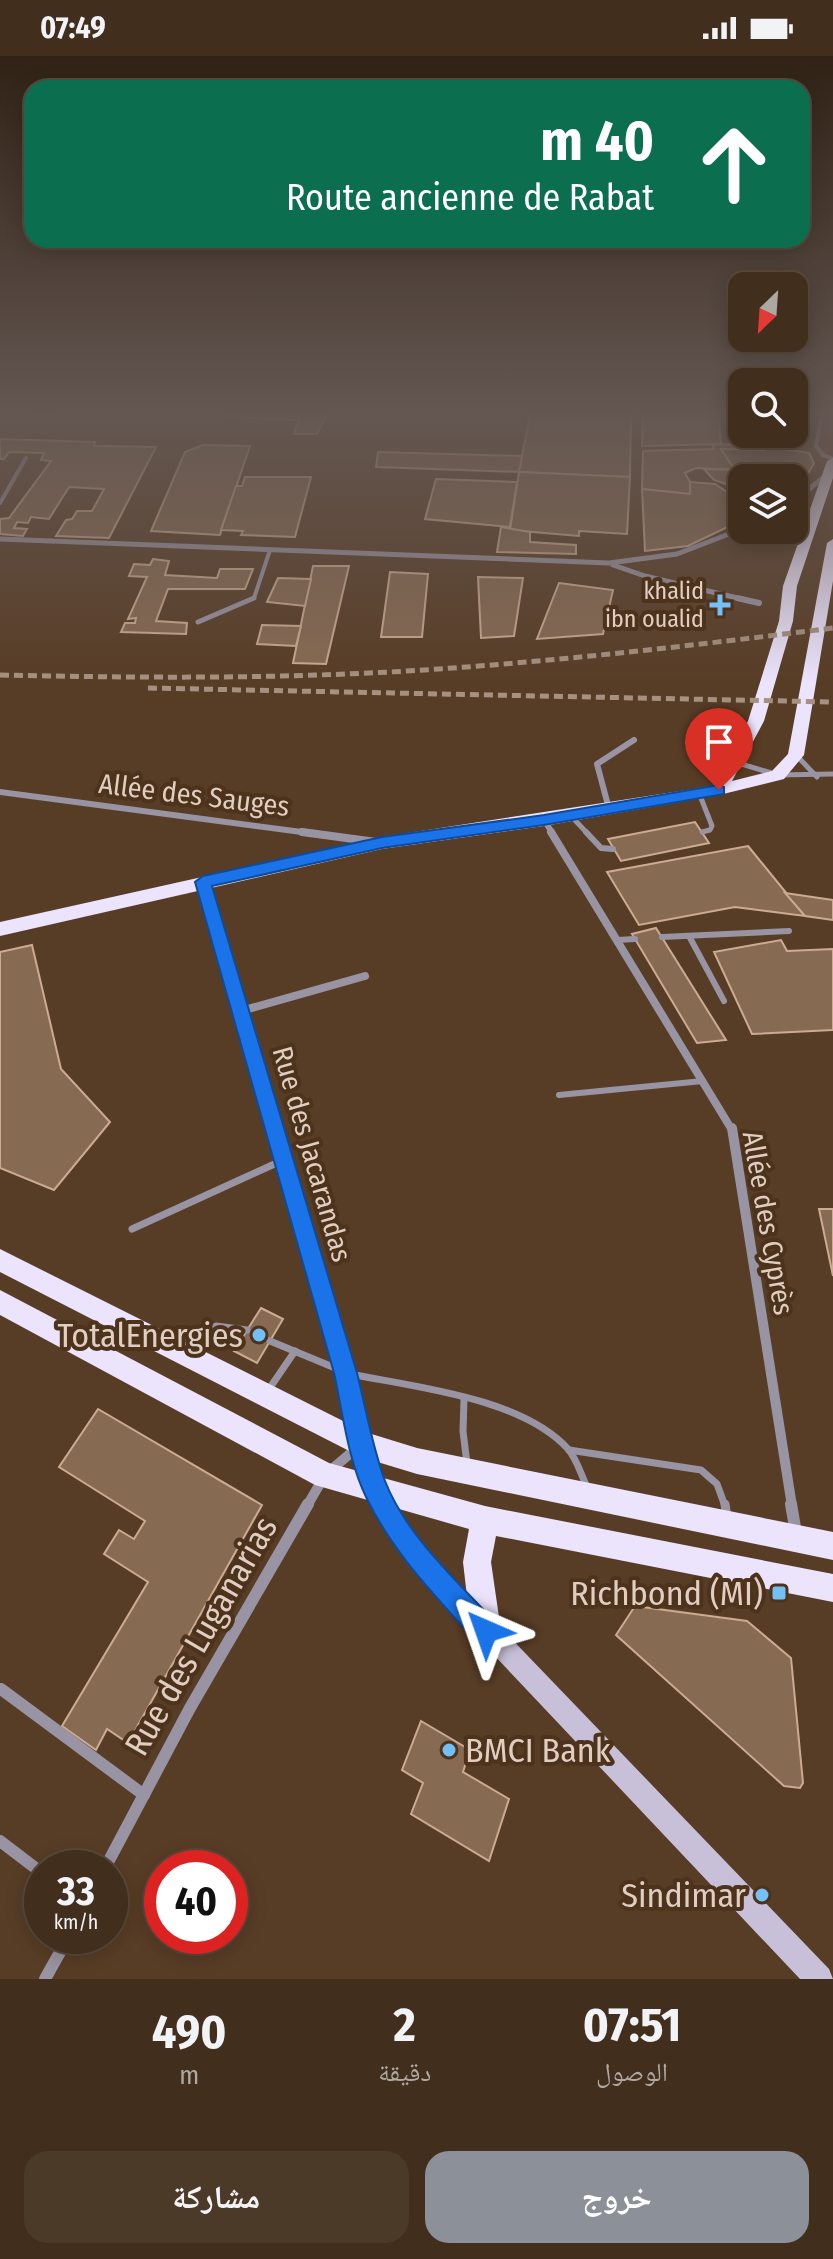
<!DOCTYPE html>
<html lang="ar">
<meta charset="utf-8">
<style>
:root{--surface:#422e1c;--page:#4c3a29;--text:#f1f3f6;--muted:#aea8a3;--line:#5a4a3b;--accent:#8c9099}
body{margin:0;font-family:"Fira Sans Condensed","Noto Naskh Arabic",sans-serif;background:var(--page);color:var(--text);direction:rtl;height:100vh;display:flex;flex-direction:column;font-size:30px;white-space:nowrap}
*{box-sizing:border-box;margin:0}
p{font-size:26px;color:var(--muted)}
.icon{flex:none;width:44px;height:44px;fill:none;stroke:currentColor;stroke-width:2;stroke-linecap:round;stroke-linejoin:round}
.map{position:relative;height:1923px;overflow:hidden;direction:ltr}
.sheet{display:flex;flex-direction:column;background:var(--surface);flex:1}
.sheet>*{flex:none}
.hud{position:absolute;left:24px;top:24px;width:786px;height:168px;border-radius:24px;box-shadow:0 4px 20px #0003,0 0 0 2px var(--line);direction:rtl;background:#0b6e4f;color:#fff;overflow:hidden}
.needle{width:52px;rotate:205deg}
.controls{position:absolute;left:728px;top:216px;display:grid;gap:16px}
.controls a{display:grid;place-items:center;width:80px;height:80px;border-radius:16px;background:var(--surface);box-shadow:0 4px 20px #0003,0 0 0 2px var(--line);font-size:40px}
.speed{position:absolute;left:24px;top:1794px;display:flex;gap:16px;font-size:40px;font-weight:700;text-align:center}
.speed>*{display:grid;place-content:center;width:104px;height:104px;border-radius:50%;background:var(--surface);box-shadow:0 4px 20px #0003,0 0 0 2px var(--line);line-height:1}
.speed small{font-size:20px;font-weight:400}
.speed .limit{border:12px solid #d22;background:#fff;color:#111}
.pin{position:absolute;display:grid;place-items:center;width:68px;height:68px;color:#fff;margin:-82px -34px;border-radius:50% 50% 50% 0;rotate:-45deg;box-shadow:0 0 8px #0007}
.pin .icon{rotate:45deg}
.me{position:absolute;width:88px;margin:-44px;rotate:317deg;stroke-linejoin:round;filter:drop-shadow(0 0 6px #0008)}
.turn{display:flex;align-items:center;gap:28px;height:168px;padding:0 24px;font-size:36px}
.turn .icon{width:104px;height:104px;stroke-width:2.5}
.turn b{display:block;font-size:56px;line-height:68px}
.eta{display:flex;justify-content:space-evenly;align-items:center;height:136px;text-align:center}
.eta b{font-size:48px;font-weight:700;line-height:56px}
.button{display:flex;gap:16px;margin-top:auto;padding:16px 24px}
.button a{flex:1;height:92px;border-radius:24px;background:var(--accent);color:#fff;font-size:32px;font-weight:700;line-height:92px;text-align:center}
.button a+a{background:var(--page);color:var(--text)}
.status{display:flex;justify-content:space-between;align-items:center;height:56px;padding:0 40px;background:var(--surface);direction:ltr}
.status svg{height:22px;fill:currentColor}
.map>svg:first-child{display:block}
</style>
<div class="status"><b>07:49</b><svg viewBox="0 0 49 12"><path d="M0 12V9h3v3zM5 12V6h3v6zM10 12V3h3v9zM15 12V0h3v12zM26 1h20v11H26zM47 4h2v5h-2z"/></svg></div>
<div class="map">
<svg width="833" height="1923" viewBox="0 0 833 1923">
<rect width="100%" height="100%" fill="#583d26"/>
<!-- building -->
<g fill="#876a52" stroke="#ccab92" stroke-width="2">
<polygon points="227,358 226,358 301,358 298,364 224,361"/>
<polygon points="301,358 327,358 317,378 294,378"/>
<polygon points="530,358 631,358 630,421 519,416"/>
<polygon points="643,358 718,358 721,388 642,390"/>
<polygon points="0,383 95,386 94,390 156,391 109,482 56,480 66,464 72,463 77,455 92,455 104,433 69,431 49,463 31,461 28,467 17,466 14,472 27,473 23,480 0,478 0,463 9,462 51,405 41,404 44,397 9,396 4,403 0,403"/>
<polygon points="712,388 756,389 763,394 721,393 735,414 696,412 685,417 690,426 690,438 642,433 643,395 714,393"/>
<polygon points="203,389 250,390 220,479 151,475 185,396"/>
<polygon points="756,389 809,397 814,407 797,438 794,439 794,422 742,422 742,464 688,490 645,495 642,433 690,438 690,426 715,428 730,438 740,433 714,424 704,413 735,414 721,393 763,394"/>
<polygon points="378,396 522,400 519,416 376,411"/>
<polygon points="519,416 630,421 627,478 579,475 579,480 510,474"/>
<polygon points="245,421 311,421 295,481 241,479 243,475 221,474 236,430 242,430"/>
<polygon points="436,423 517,426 510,471 425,463"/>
<polygon points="501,471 530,476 530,486 576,489 576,498 497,496"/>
<polygon points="153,503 169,505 165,519 217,522 220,513 253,513 245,533 168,533 156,565 187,567 186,578 121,576 125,567 135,567 136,562 128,563 147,521 129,520 134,508 150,509"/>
<polygon points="313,510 349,510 326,608 293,607"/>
<polygon points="390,516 428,518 422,581 381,581"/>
<polygon points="478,521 523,522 514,580 481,582"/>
<polygon points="278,522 311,523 305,550 267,546"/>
<polygon points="559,527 613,534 603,578 537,583"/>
<polygon points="262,569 301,570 296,590 257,588"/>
<polygon points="695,766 709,787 621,805 608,783"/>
<polygon points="748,790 805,860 735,851 639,869 607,816"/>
<polygon points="785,837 833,844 833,864 805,860"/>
<polygon points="656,872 726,984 697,987 632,878"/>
<polygon points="781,884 787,895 833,893 833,974 752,978 714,896"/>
<polygon points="32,889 61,1013 110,1066 54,1134 0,1112 0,896"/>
<polygon points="819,1153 833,1153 833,1220"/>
<polygon points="261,1252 283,1263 257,1307 234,1295"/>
<polygon points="98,1353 262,1449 128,1687 107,1673 96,1694 62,1670 148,1526 104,1498 119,1474 134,1483 145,1465 59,1411"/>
<polygon points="635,1550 747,1565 791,1602 803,1727 800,1732 784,1730 616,1579"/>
<polygon points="421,1665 470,1694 463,1716 509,1743 489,1805 411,1758 423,1727 402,1714"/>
</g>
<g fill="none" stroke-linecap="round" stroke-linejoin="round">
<!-- lane-far4 -->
<g stroke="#9994a3" stroke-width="4">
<polyline points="33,358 52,358"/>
<polyline points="822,358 816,390 823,399 833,403"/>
<polyline points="0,447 26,402"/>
<polyline points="250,544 254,542 270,494"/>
</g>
<!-- lane-far3 -->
<g stroke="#9994a3" stroke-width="5">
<polyline points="198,566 254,542"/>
<polyline points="797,700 817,721"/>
<polyline points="735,706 778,719 833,718"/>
<polyline points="699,737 712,770 710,774 702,776"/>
<polyline points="571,760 588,778"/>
</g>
<!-- lane-far2 -->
<g stroke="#9994a3" stroke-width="6">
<polyline points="586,776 601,792 613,793"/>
<polyline points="689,880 724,945"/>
<polyline points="662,881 789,875"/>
<polyline points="617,884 635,883"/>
<polyline points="559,1039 703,1025"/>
</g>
<!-- lane-far1 -->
<g stroke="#9994a3" stroke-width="7">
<polyline points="132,1173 281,1105"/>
<polyline points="174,1285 216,1270 247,1274"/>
<polyline points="270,1285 340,1314"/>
<path d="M350,1318C415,1331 522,1342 568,1393C577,1403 581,1419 587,1431"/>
<polyline points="267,1336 295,1295"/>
<polyline points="464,1343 463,1375 467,1408"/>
<polyline points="569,1394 701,1414 717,1428 725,1450"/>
</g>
<!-- lane -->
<polyline stroke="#9994a3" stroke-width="9" points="725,1448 727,1462"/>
<!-- street-far4 -->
<g stroke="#9994a3" stroke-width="5">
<polyline points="794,445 833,414"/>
<polyline points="0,483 609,507 677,498 742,473"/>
<polyline points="613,509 645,520 746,544"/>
</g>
<!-- street-far3 -->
<g stroke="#9994a3" stroke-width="6">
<polyline points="737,542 759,547"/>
<polyline points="0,736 317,778"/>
<polyline points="609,753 597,708 634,684"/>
<polyline points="544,764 553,778"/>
</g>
<!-- street-far2 -->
<g stroke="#9994a3" stroke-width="8">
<polyline points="302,776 376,786"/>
<polyline points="551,776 732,1074"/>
<polyline points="241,955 365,920"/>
</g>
<!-- street-far1 -->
<g stroke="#9994a3" stroke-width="10">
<polyline points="732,1072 792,1450"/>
<polyline points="307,1450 325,1419 359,1390"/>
</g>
<!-- street -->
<g stroke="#9994a3" stroke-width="12">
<polyline points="791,1448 796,1477"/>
<polyline points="1,1633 144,1739"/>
<polyline points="0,1785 42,1817"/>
<polyline points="105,1812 190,1652 308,1448"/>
<polyline points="45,1923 69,1880"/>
</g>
<!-- secondary -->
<polygon fill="#c8c0d9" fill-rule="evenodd" points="203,821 210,826 356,1317 372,1388 385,1430 423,1491 829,1913 833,1923 800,1923 407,1507 365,1435 350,1388 336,1317 196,826"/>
<!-- primary -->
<g fill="#ece4fd" fill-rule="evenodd">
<polygon points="833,402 833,422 797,530 793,565 764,665 732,725 772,715 788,698 827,487 833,483 833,525 804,699 784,723 719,739 544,770 382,793 0,880 0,866 382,781 713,730 748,665 779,565 783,530 827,405"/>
<polygon points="0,1193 365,1376 417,1392 833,1476 833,1504 417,1418 361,1401 0,1216"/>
<polygon points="0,1234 329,1407 485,1450 833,1518 833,1546 496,1480 491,1506 501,1575 496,1585 486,1590 476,1585 471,1575 463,1506 469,1473 315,1429 0,1259"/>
</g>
<!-- rail -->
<g stroke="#a69180" stroke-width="5" stroke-dasharray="9 5" stroke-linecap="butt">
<path d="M0,619C141,622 283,623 424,614C561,605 697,589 833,572"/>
<polyline points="148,632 833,646"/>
</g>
</g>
<!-- sky -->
<linearGradient id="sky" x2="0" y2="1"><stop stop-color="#302215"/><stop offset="0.57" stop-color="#645752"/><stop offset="1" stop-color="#645752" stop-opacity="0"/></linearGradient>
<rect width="833" height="627" fill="url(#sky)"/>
<!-- route -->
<path fill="#1a73e8" stroke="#114b97" stroke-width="2" d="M719,729L724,731V738L544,769L382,792L212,830L357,1317C366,1353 372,1390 385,1425C406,1479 457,1525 495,1566L499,1575L495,1585L486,1589L476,1585C435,1540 394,1498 367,1443C348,1405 343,1358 334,1317L195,826L203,820L382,781L544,759Z"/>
<!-- markers -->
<g fill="#73c0f6" stroke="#4d321c" stroke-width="3">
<path d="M716 537h8v8h8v8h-8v8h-8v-8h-8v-8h8z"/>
<circle cx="259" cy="1279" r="8"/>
<rect x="771" y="1529" width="16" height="16" rx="4"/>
<circle cx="449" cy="1694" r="8"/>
<circle cx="762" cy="1839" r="8"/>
</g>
<g text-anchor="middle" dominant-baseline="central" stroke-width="8" stroke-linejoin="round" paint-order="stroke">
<!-- far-poi labels -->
<g font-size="24" fill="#dfcec1" stroke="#4d321c" text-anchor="end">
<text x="704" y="535">khalid<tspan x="704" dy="28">ibn oualid</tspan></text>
</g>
<!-- street labels -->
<g font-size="28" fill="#dfcec1" stroke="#4d321c">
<text transform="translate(194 739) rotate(7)">Allée des Sauges</text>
<text transform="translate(312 1098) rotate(74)">Rue des Jacarandas</text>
<text transform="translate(768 1167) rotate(80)">Allée des Cyprès</text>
</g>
<!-- near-poi labels -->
<g font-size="34" fill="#dfcec1" stroke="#4d321c" text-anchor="end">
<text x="243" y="1279">TotalEnergies</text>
<text x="763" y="1537">Richbond (MI)</text>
<text x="465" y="1694" text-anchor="start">BMCI Bank</text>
<text x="746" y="1839">Sindimar</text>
</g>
<!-- near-street labels -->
<g font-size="34" fill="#dfcec1" stroke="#4d321c">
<text transform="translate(201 1580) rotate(-60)">Rue des Luganarias</text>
</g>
</g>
</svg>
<div class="controls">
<a><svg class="needle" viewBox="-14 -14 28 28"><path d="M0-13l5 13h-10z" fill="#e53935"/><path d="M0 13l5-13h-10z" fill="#aea8a3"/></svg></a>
<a><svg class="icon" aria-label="search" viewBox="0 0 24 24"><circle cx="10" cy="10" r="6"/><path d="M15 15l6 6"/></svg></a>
<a><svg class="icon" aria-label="layers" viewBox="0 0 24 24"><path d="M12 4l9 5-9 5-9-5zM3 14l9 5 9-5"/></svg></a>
</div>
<div class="speed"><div>33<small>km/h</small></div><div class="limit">40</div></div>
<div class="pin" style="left:719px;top:734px;background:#d93025"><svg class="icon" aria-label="arrive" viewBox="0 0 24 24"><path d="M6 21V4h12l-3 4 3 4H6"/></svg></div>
<svg class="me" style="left:486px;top:1575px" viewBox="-20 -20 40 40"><path d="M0-17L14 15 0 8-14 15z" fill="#1a73e8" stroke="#fff" stroke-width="4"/></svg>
<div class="hud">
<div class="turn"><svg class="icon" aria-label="ahead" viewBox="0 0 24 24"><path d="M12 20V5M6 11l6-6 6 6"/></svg><div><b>40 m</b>Route ancienne de Rabat</div></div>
</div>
</div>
<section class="sheet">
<div class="eta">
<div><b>07:51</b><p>الوصول</p></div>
<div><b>2</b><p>دقيقة</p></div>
<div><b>490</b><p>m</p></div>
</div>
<div class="button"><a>خروج</a><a>مشاركة</a></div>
</section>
